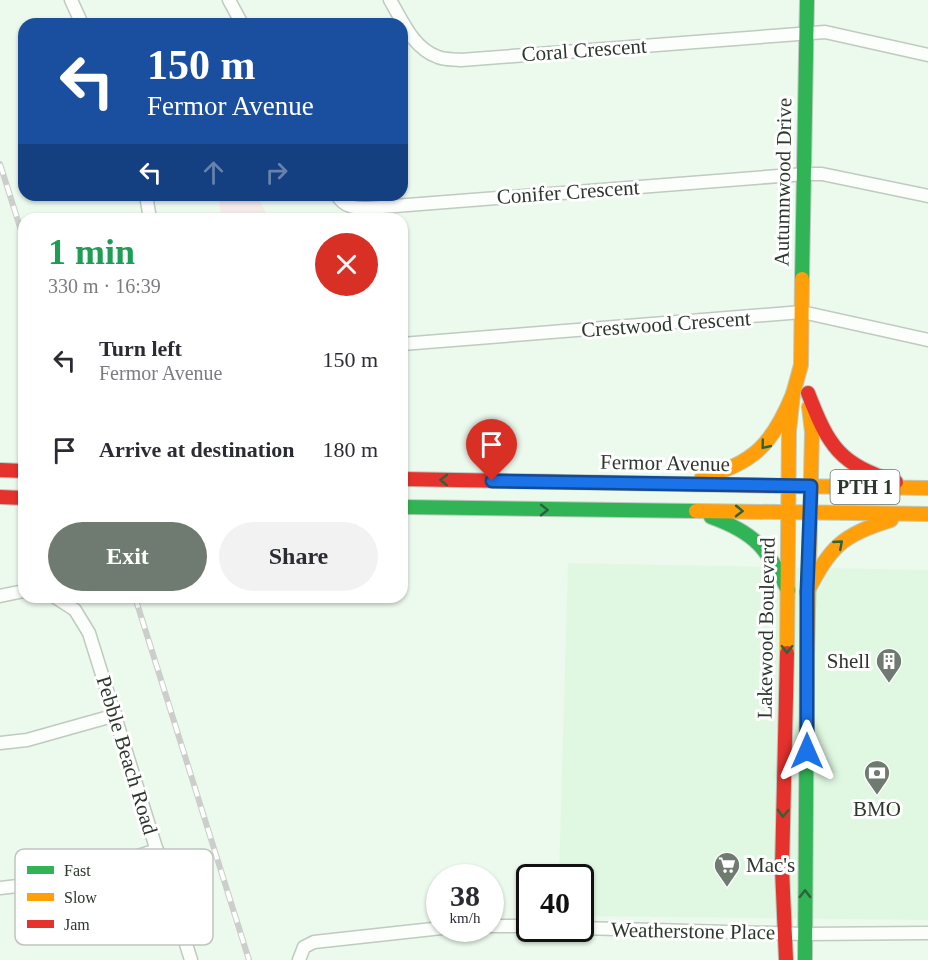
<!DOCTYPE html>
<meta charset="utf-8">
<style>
:root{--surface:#fff;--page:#f2f2f3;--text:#2b2b33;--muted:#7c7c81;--accent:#6f7b70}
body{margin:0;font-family:"Times New Roman",serif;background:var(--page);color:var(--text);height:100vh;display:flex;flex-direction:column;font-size:22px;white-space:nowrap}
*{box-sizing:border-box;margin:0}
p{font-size:20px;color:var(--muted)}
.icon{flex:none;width:33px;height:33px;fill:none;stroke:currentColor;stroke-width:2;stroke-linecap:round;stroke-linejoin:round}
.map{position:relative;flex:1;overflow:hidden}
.side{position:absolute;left:18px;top:213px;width:390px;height:390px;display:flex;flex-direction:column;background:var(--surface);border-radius:18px;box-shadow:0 2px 4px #0004}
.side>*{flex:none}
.banner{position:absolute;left:18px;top:18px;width:390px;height:183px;border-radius:18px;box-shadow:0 2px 4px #0004;background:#1a4fa0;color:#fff;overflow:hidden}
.speed{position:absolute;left:426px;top:864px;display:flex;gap:12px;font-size:30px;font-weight:700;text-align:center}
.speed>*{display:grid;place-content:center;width:78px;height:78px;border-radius:50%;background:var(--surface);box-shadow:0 2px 4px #0004;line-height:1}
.speed small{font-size:15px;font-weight:400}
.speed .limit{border:3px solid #111;border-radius:9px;background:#fff;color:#111}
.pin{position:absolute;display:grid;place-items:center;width:51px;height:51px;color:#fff;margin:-62px -26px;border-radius:50% 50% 50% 0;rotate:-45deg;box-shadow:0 0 6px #0007}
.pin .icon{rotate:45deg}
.me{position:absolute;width:66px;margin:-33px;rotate:0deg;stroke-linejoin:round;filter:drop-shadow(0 0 4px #0008)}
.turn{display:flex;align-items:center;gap:21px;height:126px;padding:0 30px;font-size:27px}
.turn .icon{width:78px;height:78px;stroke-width:2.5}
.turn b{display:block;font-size:42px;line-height:51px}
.lanes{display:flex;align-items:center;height:57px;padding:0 30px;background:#0003;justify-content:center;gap:30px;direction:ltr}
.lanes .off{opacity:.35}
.round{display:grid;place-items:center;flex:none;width:63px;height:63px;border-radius:32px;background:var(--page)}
.head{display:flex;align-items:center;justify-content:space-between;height:102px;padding:0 30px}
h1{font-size:36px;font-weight:700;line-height:45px;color:#1e9e55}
.button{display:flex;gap:12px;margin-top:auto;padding:12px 30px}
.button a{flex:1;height:69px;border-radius:36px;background:var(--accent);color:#fff;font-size:24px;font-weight:700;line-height:69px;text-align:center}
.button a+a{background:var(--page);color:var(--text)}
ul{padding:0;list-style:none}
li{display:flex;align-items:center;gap:18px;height:90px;padding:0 30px}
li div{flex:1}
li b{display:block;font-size:22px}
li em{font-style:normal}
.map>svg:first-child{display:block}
</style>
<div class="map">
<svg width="928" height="960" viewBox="0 0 928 960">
<rect width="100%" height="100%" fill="#ecf9ed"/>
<!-- built -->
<polygon fill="#e0f8e2" points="568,563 928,570 928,920 581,916 580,878 559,878"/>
<!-- green -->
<polygon fill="#f4eae9" points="218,195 256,195 270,219 222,219"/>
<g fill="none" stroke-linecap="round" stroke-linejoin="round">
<!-- street casing -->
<g stroke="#bfcac0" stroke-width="15">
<g id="street">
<polyline points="71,0 82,24"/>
<polyline points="229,0 242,24"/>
<path d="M390,0C403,22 413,48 438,57C445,60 454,59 461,60L825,32L928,55"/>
<polyline points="146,195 150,219"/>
<path d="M337,195C345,208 355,208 369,208L805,174H822L928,196"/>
<polyline points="402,344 802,312 928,340"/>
<polyline points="0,596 24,591"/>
<polyline points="55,597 75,610 89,633 191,960"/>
<polyline points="0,743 27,740 116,715"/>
<polyline points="0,888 60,881 157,850"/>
<polyline points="490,926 530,926"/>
<polyline points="580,928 805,934 928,933"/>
<polyline points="299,960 304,947 314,942 442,928"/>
</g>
</g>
<!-- fast casing -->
<g stroke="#bfcac0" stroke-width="16">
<g id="fast">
<polyline points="802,279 807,0"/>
<polyline points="402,507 696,511"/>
<path d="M711,517C756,533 767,549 788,590"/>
<polyline points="805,960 807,658"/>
</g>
</g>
<!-- slow casing -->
<g stroke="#bfcac0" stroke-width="16">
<g id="slow">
<path d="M702,477C754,464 773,443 793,394"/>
<polyline points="786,486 928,488"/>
<polyline points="696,511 928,514"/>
<path d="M807,592C831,547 841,535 891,520"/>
<polyline points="787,653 789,431 793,394 801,365 802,279"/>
<polyline points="807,658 812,432 809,407"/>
</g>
</g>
<!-- jam casing -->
<g stroke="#bfcac0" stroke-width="16">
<g id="jam">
<path d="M808,393C829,447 839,464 896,482"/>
<polyline points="0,470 24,471"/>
<polyline points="402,479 786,486"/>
<polyline points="0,497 24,498"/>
<polyline points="786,960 782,869 787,653"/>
</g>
</g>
<!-- street -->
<use href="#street" stroke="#fcfefc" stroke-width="12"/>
<!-- fast -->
<use href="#fast" stroke="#30b455" stroke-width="14"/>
<!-- slow -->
<use href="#slow" stroke="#ff9f0a" stroke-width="14"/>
<!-- jam -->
<use href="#jam" stroke="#e5322d" stroke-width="14"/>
<!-- rail casing -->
<g stroke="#cbcecb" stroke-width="6">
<g id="rail">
<polyline points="0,164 24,240"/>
<polyline points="135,597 249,960"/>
</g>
</g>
<!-- rail -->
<use href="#rail" stroke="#fff" stroke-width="4" stroke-dasharray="11" stroke-linecap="butt"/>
</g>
<!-- one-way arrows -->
<defs><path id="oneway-chevron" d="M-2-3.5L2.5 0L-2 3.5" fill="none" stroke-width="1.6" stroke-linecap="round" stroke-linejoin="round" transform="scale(1.5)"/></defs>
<g stroke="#2d633b">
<use href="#oneway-chevron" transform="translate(765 445) rotate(129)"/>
<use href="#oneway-chevron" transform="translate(444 480) rotate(-179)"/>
<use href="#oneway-chevron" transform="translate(544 510)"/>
<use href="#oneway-chevron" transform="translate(739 511) rotate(1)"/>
<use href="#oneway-chevron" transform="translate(839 544) rotate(-41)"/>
<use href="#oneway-chevron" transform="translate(787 649) rotate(91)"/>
<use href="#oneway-chevron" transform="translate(783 813) rotate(92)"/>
<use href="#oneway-chevron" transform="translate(805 894) rotate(-89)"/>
</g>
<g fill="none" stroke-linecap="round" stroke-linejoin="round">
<!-- route casing -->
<g stroke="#114b97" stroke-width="15">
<polyline id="route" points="492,481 811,486 807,592 807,751"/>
</g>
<!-- route -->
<use href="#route" stroke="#1a73e8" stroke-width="10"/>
</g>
<!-- icons -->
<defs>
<g id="building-pin" transform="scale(1.35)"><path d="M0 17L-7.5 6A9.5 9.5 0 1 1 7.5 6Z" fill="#6f7b70" stroke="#fff"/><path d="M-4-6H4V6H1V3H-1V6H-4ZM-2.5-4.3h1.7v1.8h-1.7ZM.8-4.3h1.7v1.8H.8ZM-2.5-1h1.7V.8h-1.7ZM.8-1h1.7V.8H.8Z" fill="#fff"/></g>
<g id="bank-pin" transform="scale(1.35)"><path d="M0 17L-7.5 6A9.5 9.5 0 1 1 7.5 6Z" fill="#6f7b70" stroke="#fff"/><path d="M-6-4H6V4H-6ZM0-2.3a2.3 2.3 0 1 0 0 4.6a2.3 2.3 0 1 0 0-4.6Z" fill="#fff"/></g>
<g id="supermarket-pin" transform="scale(1.35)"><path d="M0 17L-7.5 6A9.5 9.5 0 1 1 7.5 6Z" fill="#6f7b70" stroke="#fff"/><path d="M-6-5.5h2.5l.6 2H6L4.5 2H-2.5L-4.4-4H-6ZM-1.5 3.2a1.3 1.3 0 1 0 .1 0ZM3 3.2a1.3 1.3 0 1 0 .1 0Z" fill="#fff"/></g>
</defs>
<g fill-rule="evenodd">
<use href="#building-pin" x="889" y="661"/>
<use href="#bank-pin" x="877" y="773"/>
<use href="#supermarket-pin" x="727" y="865"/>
</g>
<g text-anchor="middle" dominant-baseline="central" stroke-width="6" stroke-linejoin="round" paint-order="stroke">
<!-- shield labels -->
<rect fill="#fff" stroke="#6b736c" stroke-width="1.5" x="830.5" y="470" width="69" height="34" rx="4.5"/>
<g font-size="20" font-weight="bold" fill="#2c372d">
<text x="865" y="487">PTH 1</text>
</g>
<!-- street labels -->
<g font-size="21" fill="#2c372d" stroke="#fff">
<text transform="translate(584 50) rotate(-4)">Coral Crescent</text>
<text transform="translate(783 182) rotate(-89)">Autumnwood Drive</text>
<text transform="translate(568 192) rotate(-4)">Conifer Crescent</text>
<text transform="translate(666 324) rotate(-4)">Crestwood Crescent</text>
<text transform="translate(665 463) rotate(1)">Fermor Avenue</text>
<text transform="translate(766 628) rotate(-89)">Lakewood Boulevard</text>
<text transform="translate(127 755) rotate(73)">Pebble Beach Road</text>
<text transform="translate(693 931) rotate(1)">Weatherstone Place</text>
</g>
<!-- poi labels -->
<g font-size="21" fill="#2c372d" stroke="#fff" text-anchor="end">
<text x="870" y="661">Shell</text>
<text x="877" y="809" text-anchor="middle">BMO</text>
<text x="746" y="865" text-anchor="start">Mac's</text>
</g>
</g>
<!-- legend -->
<rect x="15" y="849" width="198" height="96" rx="9" fill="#fff" stroke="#c0c3c0" stroke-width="1.5"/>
<rect x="27" y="866" width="27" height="8" fill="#30b455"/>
<rect x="27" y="893" width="27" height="8" fill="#ff9f0a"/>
<rect x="27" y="920" width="27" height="8" fill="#e5322d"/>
<g font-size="16" fill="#2c372d">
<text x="64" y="876">Fast</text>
<text x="64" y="903">Slow</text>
<text x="64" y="930">Jam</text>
</g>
</svg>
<div class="speed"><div>38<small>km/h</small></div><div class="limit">40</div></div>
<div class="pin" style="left:492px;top:481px;background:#d93025"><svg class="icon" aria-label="arrive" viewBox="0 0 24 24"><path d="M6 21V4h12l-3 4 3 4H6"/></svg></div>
<svg class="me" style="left:807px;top:751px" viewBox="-20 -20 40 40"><path d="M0-17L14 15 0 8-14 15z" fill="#1a73e8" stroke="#fff" stroke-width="4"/></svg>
<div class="banner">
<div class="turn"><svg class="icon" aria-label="left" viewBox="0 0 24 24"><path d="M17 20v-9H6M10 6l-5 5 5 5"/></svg><div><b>150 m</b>Fermor Avenue</div></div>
<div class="lanes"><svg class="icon" aria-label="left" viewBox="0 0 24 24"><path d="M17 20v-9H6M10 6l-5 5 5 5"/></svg><svg class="icon off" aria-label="ahead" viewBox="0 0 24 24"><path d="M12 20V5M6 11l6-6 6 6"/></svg><svg class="icon off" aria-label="right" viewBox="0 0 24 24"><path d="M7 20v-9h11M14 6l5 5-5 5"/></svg></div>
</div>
<section class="side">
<div class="head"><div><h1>1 min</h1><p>330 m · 16:39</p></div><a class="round" style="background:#d93025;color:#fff"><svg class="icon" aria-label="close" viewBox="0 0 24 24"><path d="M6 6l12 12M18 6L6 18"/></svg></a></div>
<ul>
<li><svg class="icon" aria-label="left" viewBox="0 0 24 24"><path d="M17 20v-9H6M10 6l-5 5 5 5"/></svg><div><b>Turn left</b><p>Fermor Avenue</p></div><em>150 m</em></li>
<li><svg class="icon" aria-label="arrive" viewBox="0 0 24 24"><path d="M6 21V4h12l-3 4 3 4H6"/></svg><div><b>Arrive at destination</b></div><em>180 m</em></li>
</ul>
<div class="button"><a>Exit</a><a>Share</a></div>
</section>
</div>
